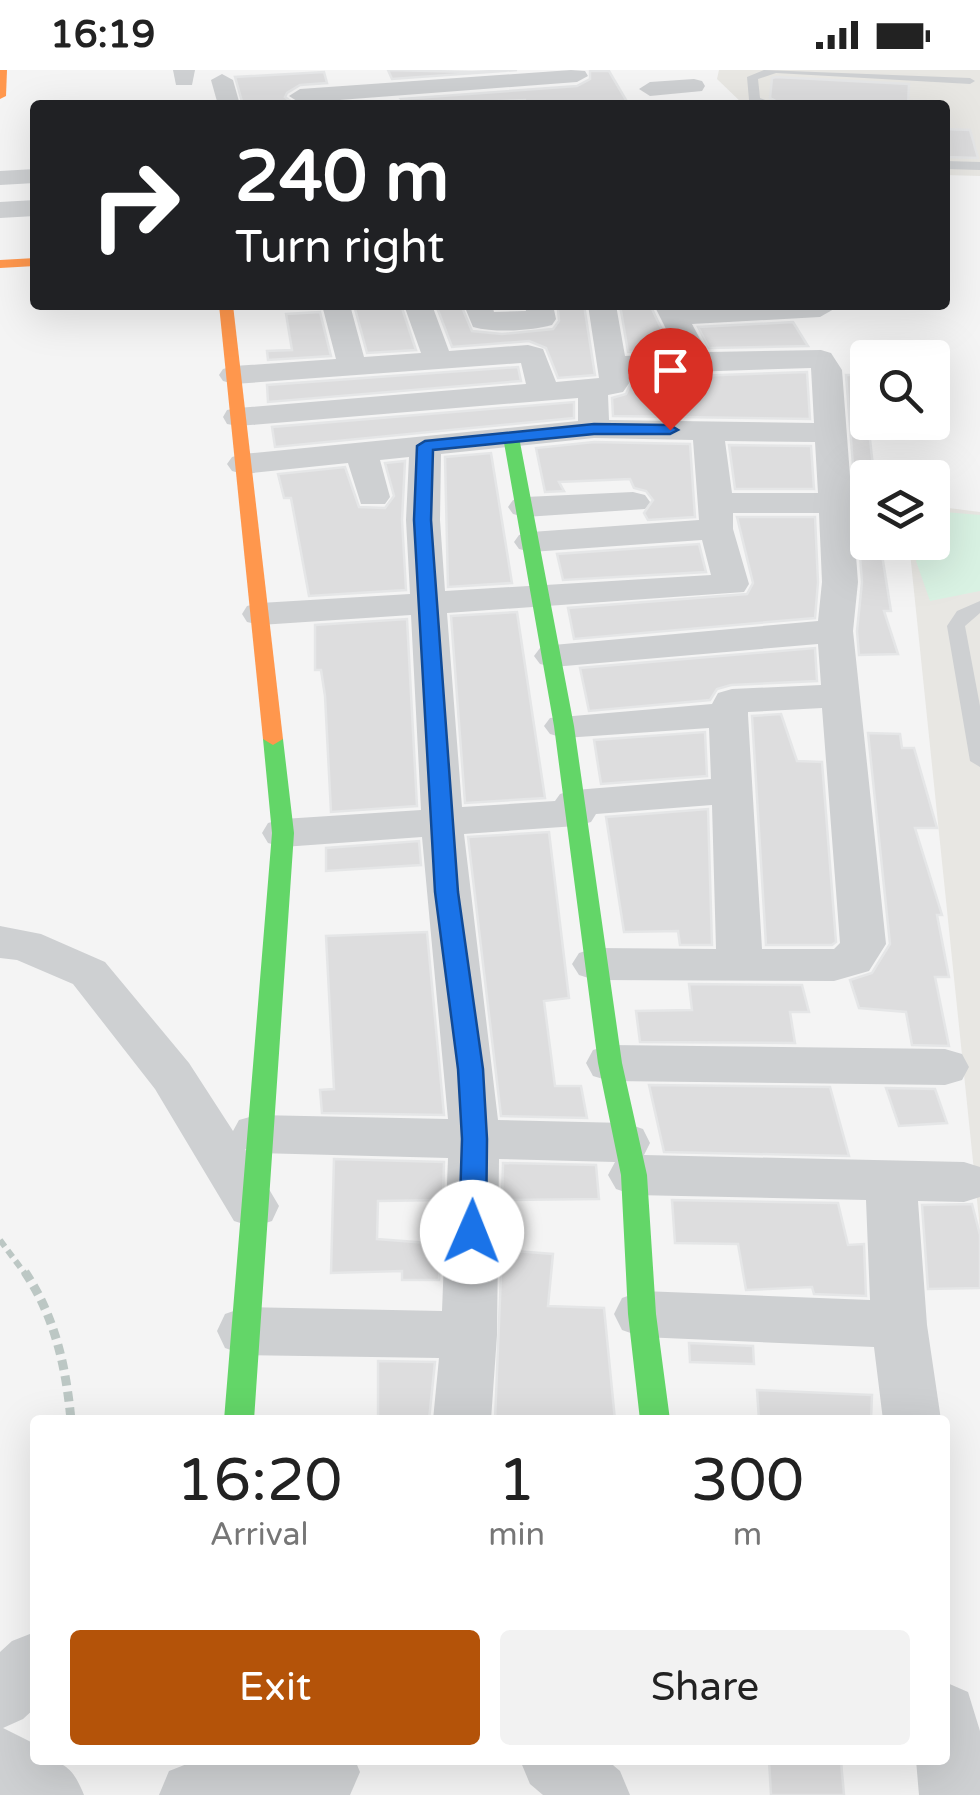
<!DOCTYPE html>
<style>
:root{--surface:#fff;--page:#f2f2f2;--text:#222;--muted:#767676;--accent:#b45309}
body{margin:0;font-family:"Varela Round",sans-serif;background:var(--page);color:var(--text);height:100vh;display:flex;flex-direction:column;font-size:38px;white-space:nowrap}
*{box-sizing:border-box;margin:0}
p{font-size:32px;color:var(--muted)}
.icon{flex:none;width:55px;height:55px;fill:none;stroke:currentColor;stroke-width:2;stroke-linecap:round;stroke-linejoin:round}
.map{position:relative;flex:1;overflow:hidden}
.sheet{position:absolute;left:30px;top:1345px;width:920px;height:350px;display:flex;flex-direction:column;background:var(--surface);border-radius:10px;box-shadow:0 10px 40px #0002}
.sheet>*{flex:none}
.top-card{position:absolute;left:30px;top:30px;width:920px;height:210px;border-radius:10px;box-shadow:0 10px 40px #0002;background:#202124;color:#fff;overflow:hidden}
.tools{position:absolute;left:850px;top:270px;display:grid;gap:20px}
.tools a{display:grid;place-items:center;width:100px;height:100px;border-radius:10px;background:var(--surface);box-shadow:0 10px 40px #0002;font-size:50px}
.pin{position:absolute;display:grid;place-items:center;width:85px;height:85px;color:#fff;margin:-102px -42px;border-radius:50% 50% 50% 0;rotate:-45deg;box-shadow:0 0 10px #0007}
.pin .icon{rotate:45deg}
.me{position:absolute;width:110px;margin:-55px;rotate:1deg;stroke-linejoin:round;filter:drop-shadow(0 0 8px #0008)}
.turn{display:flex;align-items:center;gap:35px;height:210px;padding:0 40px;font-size:45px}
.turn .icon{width:130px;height:130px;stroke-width:2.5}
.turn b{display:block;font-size:70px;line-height:85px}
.eta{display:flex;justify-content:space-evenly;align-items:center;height:170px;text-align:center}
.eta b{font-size:60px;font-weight:600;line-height:70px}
.cta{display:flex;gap:20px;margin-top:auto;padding:20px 40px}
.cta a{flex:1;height:115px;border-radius:10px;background:var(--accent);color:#fff;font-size:40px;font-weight:600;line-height:115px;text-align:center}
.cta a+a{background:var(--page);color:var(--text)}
.status{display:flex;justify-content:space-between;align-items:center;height:70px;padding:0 50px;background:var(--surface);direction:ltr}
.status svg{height:28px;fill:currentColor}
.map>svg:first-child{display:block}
</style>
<div class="status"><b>16:19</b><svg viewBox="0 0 49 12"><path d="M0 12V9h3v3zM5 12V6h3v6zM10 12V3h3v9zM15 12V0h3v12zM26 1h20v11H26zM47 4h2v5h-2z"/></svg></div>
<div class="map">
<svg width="980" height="1725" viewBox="0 0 980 1725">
<rect width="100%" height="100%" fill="#f4f4f4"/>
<!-- commercial -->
<g fill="#e8e7e3">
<polygon points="719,0 980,0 980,106 945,105 945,35 744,35 717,9"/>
<polygon points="933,436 980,442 980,1159 909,473 932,472"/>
</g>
<!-- green -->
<polygon fill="#d9f2e3" points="933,441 980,445 980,521 930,531 916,491 922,473 932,472"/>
<!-- building -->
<g fill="#ddddde" stroke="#e5e6e7" stroke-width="2.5">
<polygon points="388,0 472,2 517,0 392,9"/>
<polygon points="590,1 609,1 629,35 527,35 525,30 406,35 401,29 577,16 590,9"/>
<polygon points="324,2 327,13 300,15 287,23 285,27 296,35 243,35 235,7"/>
<polygon points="776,7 909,14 908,35 783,35 770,28 772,8"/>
<polygon points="945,59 970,60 978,88 945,87"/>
<polygon points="354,235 401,235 416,280 367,283"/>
<polygon points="436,235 461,235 472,261 502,264 553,259 559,251 558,239 584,235 595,305 558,308 546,278 529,271 452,277"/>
<polygon points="620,235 650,235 672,280 628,282"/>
<polygon points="320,242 331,286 268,290 267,281 292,280 286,244"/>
<polygon points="793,252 808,276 709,278 698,257"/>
<polygon points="518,297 521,311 268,332 267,315"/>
<polygon points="807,302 810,349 613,346 612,328 626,324 633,308"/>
<polygon points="846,305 863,305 874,406 868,406 868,472 880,472 891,541 884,541 898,584 859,585 857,561 862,512"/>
<polygon points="574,332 574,348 275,377 272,357"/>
<polygon points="594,372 690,374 695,447 648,450 644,443 653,430 646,421 634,418 630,409 559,412 564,421 545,422 536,378"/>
<polygon points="729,375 811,376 814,419 735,419"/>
<polygon points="491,383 512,513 448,517 445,387"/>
<polygon points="405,391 402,450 406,520 309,526 291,428 284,428 278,404 345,397 359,437 385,438 394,426 385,393"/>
<polygon points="737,447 815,447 818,512 815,548 574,569 568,538 747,524 753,513"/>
<polygon points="699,474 706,502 563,510 557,484"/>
<polygon points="517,542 545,728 465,733 451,546"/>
<polygon points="407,549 417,736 331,742 325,626 321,600 315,600 315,555"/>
<polygon points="815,578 817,611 731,615 717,619 710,630 589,641 580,598"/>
<polygon points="781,644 797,691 822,692 836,872 832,875 766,875 752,646"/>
<polygon points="705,662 707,706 601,714 594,670"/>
<polygon points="868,663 900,664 902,678 914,678 937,758 915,758 942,845 937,845 949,907 935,907 949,976 912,975 906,942 859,938 850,910 872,903 890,874"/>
<polygon points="708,739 712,875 680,875 678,861 624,862 606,747"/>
<polygon points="549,762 569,928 544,931 555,1016 581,1016 587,1048 501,1046 468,767"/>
<polygon points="419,771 421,795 326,801 326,778"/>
<polygon points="427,862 444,1045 322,1043 320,1020 334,1019 326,866"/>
<polygon points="689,914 802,915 809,942 790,942 795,973 640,972 636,941 692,940"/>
<polygon points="649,1015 830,1017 849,1086 664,1082"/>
<polygon points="886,1018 935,1019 947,1053 899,1056"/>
<polygon points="334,1089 444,1092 443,1130 378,1131 377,1169 441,1174 439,1210 402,1210 402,1201 331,1203"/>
<polygon points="503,1093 596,1095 599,1129 502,1130"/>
<polygon points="672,1130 838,1133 848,1175 864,1174 866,1226 814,1224 812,1217 746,1220 738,1174 675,1173"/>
<polygon points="972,1134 980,1165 980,1218 928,1219 922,1135"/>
<polygon points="502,1180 553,1184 548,1236 604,1238 615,1350 495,1350"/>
<polygon points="689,1273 753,1276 754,1294 690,1292"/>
<polygon points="378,1291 435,1292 429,1350 378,1350"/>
<polygon points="757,1320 872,1325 871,1350 759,1350"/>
<polygon points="769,1690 841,1691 844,1725 771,1725"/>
</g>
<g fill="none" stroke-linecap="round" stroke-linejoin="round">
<!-- path-far1 -->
<polyline stroke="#bcc7c4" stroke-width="6" stroke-dasharray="8 5" stroke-linecap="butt" points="0,1170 26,1205"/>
<!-- path -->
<path stroke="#bcc7c4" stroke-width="9" stroke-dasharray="10 6" stroke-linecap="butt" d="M25,1202C55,1247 66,1297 71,1350"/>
<!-- lane -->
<g fill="#ced0d2" fill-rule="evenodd">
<polygon points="764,0 970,8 975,11 970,14 776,3 758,9 760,28 779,35 761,35 749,30 747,7"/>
<polygon points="945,91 980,92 980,100 945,99"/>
<polygon points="980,531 980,543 965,556 980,636 980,697 970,691 947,556 957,541"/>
</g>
<!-- street -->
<g fill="#ced0d2" fill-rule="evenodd">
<polygon points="173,0 195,0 192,15 176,15"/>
<polygon points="571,0 585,1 588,6 577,12 300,33 289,26 300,19"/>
<polygon points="222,4 233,10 240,35 218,35 211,10"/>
<polygon points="694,9 702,11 705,16 702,21 650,26 639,19 650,12"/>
<polygon points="35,99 35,113 0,115 0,101"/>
<polygon points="35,130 35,146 0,148 0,132"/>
<path d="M322,235H350L364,287L421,283L404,235H432L449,281L528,275L543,279L556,312L599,308L588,235H616L625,286L678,283L654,235L684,238L831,235L834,239L820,247L692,254L707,282L821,280L831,283L842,300L858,512L853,561L886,874L869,901L834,911L595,910L579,905L572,894L579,883L595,878L716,879L712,735L596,744L591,752L576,756L464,764L498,1050L625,1053L643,1059L650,1073L644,1085L964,1092L980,1097V1127L964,1132L918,1131L927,1255L941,1350H883L874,1277L642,1267L622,1260L614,1244L622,1228L642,1221L870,1230L866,1130L634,1125L616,1119L608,1105L615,1092L499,1089L497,1265L491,1350H433L439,1288L245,1285L225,1278L217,1261L225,1244L245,1237L442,1241L448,1088L257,1083L245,1079L279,1136L272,1151L253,1157L234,1151L155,1019L73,914L17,890L0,888V856L41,864L105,892L189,993L233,1061L239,1050L257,1045L448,1049L422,767L283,777L268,773L262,763L268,753L283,749L421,740L411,545L260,555L247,552L242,544L247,536L260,533L410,524L406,450L409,387L380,390L390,427L385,434H361L348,393L243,404L232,401L227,394L232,387L243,384L578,351V328L238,356L227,354L223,347L227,340L238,338L526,314L521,293L234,314L223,311L219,305L223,299L234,296L336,289ZM811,298L814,353L609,350L608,325L623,322L630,312L628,304ZM594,368L693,370L699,450L531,462L519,465L514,472L519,479L531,482L702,470L711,505L445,521L440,450L441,384ZM725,371L815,372L818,423H732ZM733,443H819L822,512L818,551L553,575L540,578L534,586L540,594L553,597L818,574L821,615L732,619L718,623L712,634L550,648L544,656L550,664L564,668L709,658L711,709L575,720L560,724L555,731L462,737L447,543L744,522L749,514L733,459ZM822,638L840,873L834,879H762L748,645V642Z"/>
<path d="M464,235H492L494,242L526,241L525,235H553L556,249L552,255C529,261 496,263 473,257Z"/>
<polygon points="633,422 645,425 650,432 645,439 525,447 513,444 508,437 513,430 525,427"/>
<polygon points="610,975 945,979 962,984 969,997 962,1010 945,1015 610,1011 593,1006 586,993 593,980"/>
<path d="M35,1562V1638L23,1649L3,1658L35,1674V1690C65,1690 73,1698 84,1725H0V1582L12,1571Z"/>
<polygon points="945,1612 968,1622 980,1661 980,1725 919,1725 916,1690 945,1690"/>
<polygon points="197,1690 355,1690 360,1702 350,1725 159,1725 169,1701"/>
<polygon points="520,1690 607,1690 620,1701 630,1725 543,1725 530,1714"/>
</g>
<!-- fast -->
<g fill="#63d668" fill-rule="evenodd">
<polygon points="511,362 519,367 574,656 622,993 647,1105 656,1244 670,1350 640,1350 628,1244 621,1105 598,993 554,656 503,367"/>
<polygon points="273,663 283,669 294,763 254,1350 224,1350 272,763 263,669"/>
</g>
<!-- slow -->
<g fill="#ff974d" fill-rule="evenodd">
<polygon points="0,0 7,0 6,26 0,29"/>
<polygon points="35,188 35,196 0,198 0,190"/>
<polygon points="219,235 233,235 283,669 273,675 263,669"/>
</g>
</g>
<!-- route -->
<polygon fill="#1a73e8" stroke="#114b97" stroke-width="2.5" points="594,354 670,355 678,360 670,364 594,364 433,380 431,450 458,822 483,999 487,1069 486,1162 482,1170 472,1173 463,1170 459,1162 462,1069 458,999 435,822 414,450 417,376 425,371"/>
</svg>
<div class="tools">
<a><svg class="icon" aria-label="search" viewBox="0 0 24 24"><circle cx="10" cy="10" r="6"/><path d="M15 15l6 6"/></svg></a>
<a><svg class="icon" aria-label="layers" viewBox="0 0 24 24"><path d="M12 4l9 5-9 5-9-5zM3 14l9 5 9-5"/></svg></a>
</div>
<div class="pin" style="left:670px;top:360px;background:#d93025"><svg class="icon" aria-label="arrive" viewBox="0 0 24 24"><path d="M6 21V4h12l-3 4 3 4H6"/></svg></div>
<svg class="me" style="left:472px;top:1162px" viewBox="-20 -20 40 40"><circle r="19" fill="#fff"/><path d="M0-13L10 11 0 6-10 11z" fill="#1a73e8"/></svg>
<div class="top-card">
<div class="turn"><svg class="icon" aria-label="right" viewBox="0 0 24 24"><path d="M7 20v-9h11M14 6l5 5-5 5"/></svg><div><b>240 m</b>Turn right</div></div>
</div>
<section class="sheet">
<div class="eta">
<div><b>16:20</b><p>Arrival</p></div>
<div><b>1</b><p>min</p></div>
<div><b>300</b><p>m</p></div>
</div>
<div class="cta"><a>Exit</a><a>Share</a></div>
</section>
</div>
